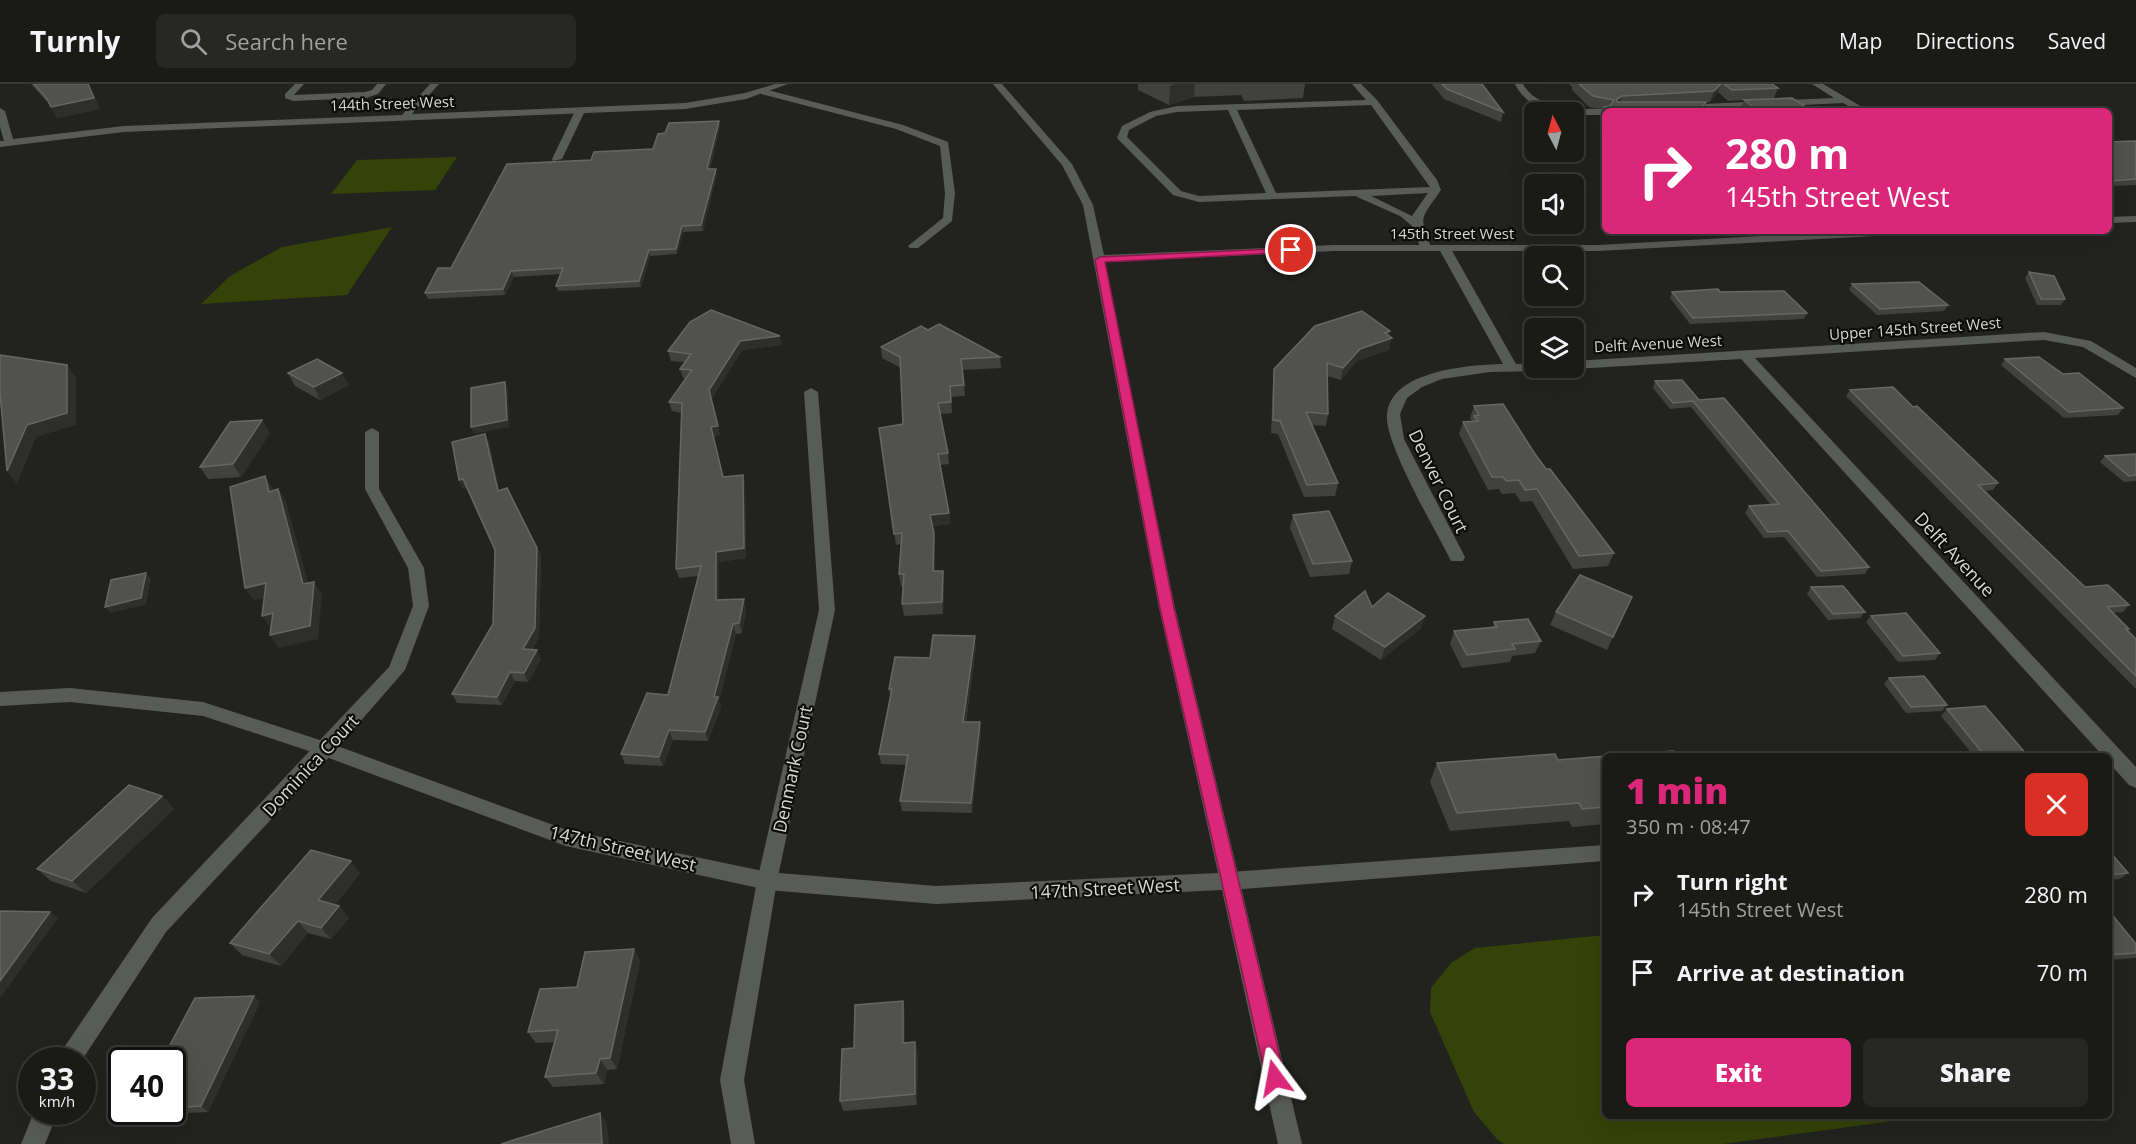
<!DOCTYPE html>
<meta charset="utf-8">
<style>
:root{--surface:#1a1a17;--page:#272724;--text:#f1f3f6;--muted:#9fa1a1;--line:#383836;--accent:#db2777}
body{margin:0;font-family:"Open Sans",sans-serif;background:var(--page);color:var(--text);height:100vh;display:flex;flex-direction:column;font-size:22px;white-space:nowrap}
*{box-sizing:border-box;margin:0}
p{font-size:20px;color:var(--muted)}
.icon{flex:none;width:33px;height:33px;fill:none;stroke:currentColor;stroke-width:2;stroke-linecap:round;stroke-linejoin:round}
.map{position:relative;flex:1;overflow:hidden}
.side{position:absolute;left:1602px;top:669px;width:510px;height:366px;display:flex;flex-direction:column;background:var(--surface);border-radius:9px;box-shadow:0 6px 24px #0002,0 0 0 2px var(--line)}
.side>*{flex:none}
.guide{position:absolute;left:1602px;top:24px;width:510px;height:126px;border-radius:9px;box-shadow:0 6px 24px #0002,0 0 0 2px var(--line);background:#db2777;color:#fff;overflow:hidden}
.needle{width:39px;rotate:354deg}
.buttons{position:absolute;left:1524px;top:18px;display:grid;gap:12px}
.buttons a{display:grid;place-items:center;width:60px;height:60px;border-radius:9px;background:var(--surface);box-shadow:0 6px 24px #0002,0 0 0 2px var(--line);font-size:30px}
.speed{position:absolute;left:18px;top:963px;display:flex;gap:12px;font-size:30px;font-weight:700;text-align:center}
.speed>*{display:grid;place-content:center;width:78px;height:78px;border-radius:50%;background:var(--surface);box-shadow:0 6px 24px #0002,0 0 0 2px var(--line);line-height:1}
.speed small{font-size:15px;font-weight:400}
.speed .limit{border:3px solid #111;border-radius:9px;background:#fff;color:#111}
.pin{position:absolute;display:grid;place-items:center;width:51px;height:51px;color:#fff;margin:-26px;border:3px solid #fff;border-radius:50%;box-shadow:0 2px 6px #0007}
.me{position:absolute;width:66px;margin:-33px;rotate:347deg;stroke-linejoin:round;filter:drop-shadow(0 0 4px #0008)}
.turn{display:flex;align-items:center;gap:21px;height:126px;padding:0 24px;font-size:27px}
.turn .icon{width:78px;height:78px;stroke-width:2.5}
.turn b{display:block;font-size:42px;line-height:51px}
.round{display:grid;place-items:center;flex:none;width:63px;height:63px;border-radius:9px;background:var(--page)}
.overview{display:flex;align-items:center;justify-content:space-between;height:102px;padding:0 24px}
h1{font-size:36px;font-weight:800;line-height:45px;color:var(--accent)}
.button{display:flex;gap:12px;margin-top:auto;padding:12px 24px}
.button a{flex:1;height:69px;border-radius:9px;background:var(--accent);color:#fff;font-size:24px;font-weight:800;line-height:69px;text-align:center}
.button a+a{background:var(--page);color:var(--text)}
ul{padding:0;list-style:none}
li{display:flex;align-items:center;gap:18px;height:78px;padding:0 24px}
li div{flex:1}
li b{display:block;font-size:22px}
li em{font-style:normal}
header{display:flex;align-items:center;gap:36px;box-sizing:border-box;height:84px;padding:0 30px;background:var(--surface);border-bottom:2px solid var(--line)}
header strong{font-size:28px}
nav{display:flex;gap:33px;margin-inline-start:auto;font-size:21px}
.search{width:420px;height:54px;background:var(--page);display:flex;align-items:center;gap:15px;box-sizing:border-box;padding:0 21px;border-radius:9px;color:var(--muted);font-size:22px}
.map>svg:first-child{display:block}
</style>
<header>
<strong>Turnly</strong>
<div class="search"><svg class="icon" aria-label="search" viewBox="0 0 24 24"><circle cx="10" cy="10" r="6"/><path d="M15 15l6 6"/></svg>Search here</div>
<nav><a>Map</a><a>Directions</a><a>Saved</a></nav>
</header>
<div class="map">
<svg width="2136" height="1060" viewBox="0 0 2136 1060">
<rect width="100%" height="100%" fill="#22231f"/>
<!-- green -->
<g fill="#354208">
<polygon points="457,73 435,106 331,110 357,76"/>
<polygon points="392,143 347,211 201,220 230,192 282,163"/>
<polygon points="1605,851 1605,1032 1930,1032 1723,1060 1504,1060 1497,1055 1474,1028 1430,928 1431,904 1451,879 1475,864"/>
</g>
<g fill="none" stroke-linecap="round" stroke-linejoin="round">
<!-- service -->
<g fill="#595b57" fill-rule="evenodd">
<polygon points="295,0 304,0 294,11 365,8 372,6 377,0 386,0 378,10 366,14 293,17 285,14 285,10"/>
<path d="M1352,0H1361L1377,16L1437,96L1441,106C1421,135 1418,132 1432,165L1430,167H1422L1411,141L1400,132L1355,112L1199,118L1173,111L1117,54L1122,42L1150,28L1177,22L1366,16ZM1371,21L1430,103L1276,109L1237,26ZM1228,26L1266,109L1199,112L1181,107L1127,53L1129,46L1156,32L1177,28ZM1428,109L1412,132L1371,112Z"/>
<polygon points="764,5 903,41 948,58 955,109 952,137 918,164 910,164 908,162 943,134 945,109 940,62 896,45 761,10 761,6"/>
<polygon points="580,24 585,27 562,75 553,77 552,75 575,27"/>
<polygon points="1605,761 1605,777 1230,806 1223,803 1220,797 1223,791 1230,788"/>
</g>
<!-- minor -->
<g fill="#595b57" fill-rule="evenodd">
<polygon points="430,0 439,0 412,30 685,19 745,9 775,0 788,0 746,15 685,25 124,48 0,63 0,57 4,57 0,43 0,24 5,27 13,55 124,42 402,31"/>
<path d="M1515,0H1523C1535,22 1564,24 1586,25C1594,25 1602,24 1609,27H1605V31C1575,31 1530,32 1515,0Z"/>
<polygon points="1812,0 1823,0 1869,27 1857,27 1843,19 1681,27 1676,24 1681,21 1834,14"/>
<path d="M1445,162L1451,165L1516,280L1534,279V284H1540L1534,287L1490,288L1442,295L1422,303L1407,314L1400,330L1404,355L1465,473L1463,477H1451L1449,473C1435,445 1384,358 1387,331C1390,286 1470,281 1503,280L1439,165Z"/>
<polygon points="2044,248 2091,257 2136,284 2136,294 2083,263 2044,256 1755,274 2136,683 2136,704 2129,701 2109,679 2109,672 2103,672 1741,275 1574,285 1569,284 1574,284 1574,277"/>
<polygon points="811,304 818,308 835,526 777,797 744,996 755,1060 731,1060 720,996 757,797 819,526 804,308"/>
<polygon points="372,344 379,348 379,405 424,484 429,522 405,586 332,670 166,848 82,976 58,976 61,968 152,834 389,583 413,522 408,484 365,405 365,348"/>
<polygon points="34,1028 58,1028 45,1060 21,1060"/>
</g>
<!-- tertiary -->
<g fill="#595b57" fill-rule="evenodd">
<polygon points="993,0 1002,0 1072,80 1093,121 1104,171 1334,161 1598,161 1851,147 1919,147 1913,150 1598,167 1334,167 1105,178 1175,524 1302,1060 1278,1060 1222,806 936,820 767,806 566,762 318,670 203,632 70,618 0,622 0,608 70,604 203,618 332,660 567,746 767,788 936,802 1218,789 1159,524 1083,121 1062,81"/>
<polygon points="2136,132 2136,138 2109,139 2109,133"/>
</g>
</g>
<!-- wall -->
<g fill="#41423e">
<polygon points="31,0 88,0 100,25 57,34 50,21"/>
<polygon points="1138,0 1305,0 1303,14 1244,17 1241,11 1194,13 1169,21 1138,6"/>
<polygon points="1432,0 1482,0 1503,28 1501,38 1444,15"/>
<polygon points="1569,0 1772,0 1778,4 1774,14 1812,27 1741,27 1740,26 1744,16 1728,17 1718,8 1710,18 1706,18 1702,27 1605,27 1605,38 1600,33 1603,25 1589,23 1572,6 1572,3"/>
<polygon points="719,37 720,42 710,85 717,90 703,147 683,148 677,170 650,172 641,203 558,207 556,202 561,190 514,193 505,211 428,215 425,209 451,184 591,76 653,65 665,49"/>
<polygon points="2136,57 2136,101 2109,102 2109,58"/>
<polygon points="2029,188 2065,215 2061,221 2037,221 2025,194"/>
<polygon points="1852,200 1948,221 1944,227 1877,231 1849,206"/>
<polygon points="1672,208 1720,208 1807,229 1804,235 1690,240 1670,214"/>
<polygon points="928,246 1000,273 1001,284 963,286 965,312 951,313 952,329 940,330 948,369 949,380 940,381 949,429 950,440 933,442 935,461 935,487 943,487 944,498 943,530 904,532 902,520 903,502 901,502 899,490 901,460 896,461 879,344 903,340 901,284 882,274 881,263"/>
<polygon points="1390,247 1389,252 1389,266 1357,277 1341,296 1327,292 1328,330 1326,342 1312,341 1338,399 1335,412 1304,413 1278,350 1271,349 1273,297 1274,285"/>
<polygon points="782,261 742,266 711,316 720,351 713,353 723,393 743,391 745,400 746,474 719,478 719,516 746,525 742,549 736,550 719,617 721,623 708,657 673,656 663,682 625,680 621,670 668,611 698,492 679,494 676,485 682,329 672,327 669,318 685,294 683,294 680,285 685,278 671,277 668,267"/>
<polygon points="2005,275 2123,324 2118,331 2064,334 2001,281"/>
<polygon points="288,289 349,301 320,316 295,302"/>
<polygon points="1655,297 1699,316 1869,483 1865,490 1817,493 1784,453 1764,454 1745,429 1749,422 1771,421 1691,323 1670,325 1653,304"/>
<polygon points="1850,306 1913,323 1998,399 1993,406 1984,407 2085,503 2129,521 2123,528 2112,529 2129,545 2127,546 2136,555 2136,605 1846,312"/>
<polygon points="1474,322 1535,370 1614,469 1608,482 1573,485 1532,417 1521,418 1515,409 1502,410 1499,405 1488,406 1459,350 1463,338 1472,337 1470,334"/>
<polygon points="262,336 270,349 241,393 208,395 200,383"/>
<polygon points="489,358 499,407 537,464 541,472 539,553 532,566 541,575 528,598 515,597 502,621 457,619 452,610 493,540 495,466 467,404 463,405 459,396"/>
<polygon points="2136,370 2136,397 2124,398 2100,378 2105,372"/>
<polygon points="1293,431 1352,477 1349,490 1310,493 1290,444"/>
<polygon points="1811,503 1865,528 1860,534 1828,536 1807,510"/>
<polygon points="1632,513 1607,566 1550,541 1556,528"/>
<polygon points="1372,523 1425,532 1421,544 1381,576 1332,545 1335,532"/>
<polygon points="1871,532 1940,569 1935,576 1898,578 1866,538"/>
<polygon points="1494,538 1541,557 1535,569 1512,572 1510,578 1462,584 1450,560 1454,547 1493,543"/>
<polygon points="976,563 966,638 981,649 972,729 902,727 900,717 906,681 881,680 879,670 890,612 889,605 930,574"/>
<polygon points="1889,594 1947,621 1942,627 1906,629 1884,600"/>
<polygon points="1947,625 2028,672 1974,672 1941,632"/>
<polygon points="1605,672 1605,740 1572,743 1569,737 1450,747 1430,698 1437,679 1558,676"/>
<polygon points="162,712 174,725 86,809 51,797 37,785"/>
<polygon points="2109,767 2128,789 2120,795 2109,796"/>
<polygon points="360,789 335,821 339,822 349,834 331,855 308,849 281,882 242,871 230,859"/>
<polygon points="2109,827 2135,859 2136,858 2136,874 2135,874 2109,876"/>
<polygon points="634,865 640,877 617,985 607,986 604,1000 553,1003 545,993 554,958 536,959 528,948 577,903"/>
<polygon points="260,918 208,1028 144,1031 140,1028 172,1028 172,976"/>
<polygon points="905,928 905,959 918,969 917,1021 843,1027 840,1017 854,964"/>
</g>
<!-- shaded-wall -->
<g fill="#2e2f2b">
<polygon points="88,0 100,25 57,34 51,23"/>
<polygon points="1176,0 1195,0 1194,13 1169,21 1170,2"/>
<polygon points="1721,0 1718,8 1710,18 1714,7"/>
<polygon points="1622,12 1619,22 1614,25 1617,15"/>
<polygon points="1706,18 1702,27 1698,27"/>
<polygon points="719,37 720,42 708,91 707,85"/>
<polygon points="716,85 717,90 703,147 701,141"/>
<polygon points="682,142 683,148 677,170 676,165"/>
<polygon points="649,166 650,172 641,203 639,197"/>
<polygon points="511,187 514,193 505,211 503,205"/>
<polygon points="1390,247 1389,255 1392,254 1389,266 1357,277 1341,296 1343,284 1360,265 1385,249"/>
<polygon points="780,252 782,261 742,266 711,316 720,351 713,353 711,343 709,306 740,257"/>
<polygon points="67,281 76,294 76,341 36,353 17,400 7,387 27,341"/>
<polygon points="342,289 349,301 320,316 314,303"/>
<polygon points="505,298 508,304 509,343 474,350 471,343"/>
<polygon points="262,336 270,349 241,393 233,380"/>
<polygon points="485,350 489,358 501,416 498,407"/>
<polygon points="743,391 745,400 746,474 719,478 719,526 716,516 716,468"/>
<polygon points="265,392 273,405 277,420 269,408"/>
<polygon points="463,395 467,404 463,405 459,396"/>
<polygon points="278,405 286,417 312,513 303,500"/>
<polygon points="949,429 950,440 932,442 930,431"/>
<polygon points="934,449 935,461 934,499 933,487"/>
<polygon points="537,464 541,472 539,553 527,574 523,565"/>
<polygon points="943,487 944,498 943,530 942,518"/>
<polygon points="146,489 151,495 146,521 110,529 105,523"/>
<polygon points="314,498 322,511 318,555 279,564 270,551"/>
<polygon points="266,499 275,512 254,516 245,504"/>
<polygon points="744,515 746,525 742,549 739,539"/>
<polygon points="273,529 271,545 262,532"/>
<polygon points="1425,532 1421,544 1381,576 1385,563"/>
<polygon points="733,540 736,550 719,617 721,623 708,657 705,648"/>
<polygon points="975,552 976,563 964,648 963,638"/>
<polygon points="537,566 541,575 528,598 524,589"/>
<polygon points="510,588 515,597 502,621 497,613"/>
<polygon points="980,638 981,649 972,729 971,719"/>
<polygon points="669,646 673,656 663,682 659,673"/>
<polygon points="162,712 174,725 86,809 72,797"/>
<polygon points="351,777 360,789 329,828 318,816"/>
<polygon points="339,822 349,834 331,855 321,844"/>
<polygon points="50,828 58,834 0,914 0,897"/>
<polygon points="298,837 308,849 281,882 269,870"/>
<polygon points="634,865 640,877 617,985 610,974"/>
<polygon points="254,912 260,918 208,1028 201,1022"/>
<polygon points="903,917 905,928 905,970 903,959"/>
<polygon points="915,958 918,969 917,1021 915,1010"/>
<polygon points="600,975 607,986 604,1000 596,989"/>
<polygon points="600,1029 607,1039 609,1060 602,1060"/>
</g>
<!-- building -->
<g fill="#51524e" stroke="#666763" stroke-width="1.5">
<polygon points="34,0 88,0 94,14 51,23 47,15"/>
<polygon points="1442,0 1482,0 1503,28 1447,5"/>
<polygon points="1579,0 1721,0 1714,7 1622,12 1617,15 1617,18 1706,18 1698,27 1608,27 1604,23 1610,22 1614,16 1593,12"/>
<polygon points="1724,0 1772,0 1778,4 1732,6"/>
<polygon points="1792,14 1812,27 1758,27 1744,16"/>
<polygon points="719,37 707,85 716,85 701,141 682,142 676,165 649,166 639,197 556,202 563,184 511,187 503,205 425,209 438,184 451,184 507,80 591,76 594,68 653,65 658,50 665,49 669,39"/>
<polygon points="2136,57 2136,95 2109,97 2109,58"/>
<polygon points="2029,188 2054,192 2065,215 2041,215"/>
<polygon points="1919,198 1948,221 1880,225 1852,200"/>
<polygon points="1718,205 1720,208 1784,207 1807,229 1693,234 1672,208"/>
<polygon points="711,226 780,252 740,257 709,306 718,342 711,343 723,393 743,391 744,464 716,468 716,516 744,515 739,539 733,540 714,613 718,613 705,648 669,646 659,673 621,670 647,609 668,611 701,482 676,485 682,319 669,318 692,286 680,285 691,270 668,267 690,238"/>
<polygon points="1362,227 1390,247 1385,249 1392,254 1360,265 1343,284 1327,279 1328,330 1306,328 1338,399 1307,401 1280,337 1273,336 1274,285 1315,242"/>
<polygon points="939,240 1000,273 961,275 964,301 950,302 951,318 938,319 948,369 938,370 949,429 930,431 934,449 933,487 943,487 942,518 902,520 904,490 899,490 902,449 894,450 879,344 903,340 900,273 881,263 921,242 928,246"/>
<polygon points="0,271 67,281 67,329 27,341 7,387 0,309"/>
<polygon points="2039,273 2063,290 2079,289 2123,324 2069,328 2005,275"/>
<polygon points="317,275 342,289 314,303 288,289"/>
<polygon points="1682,296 1699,316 1724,314 1869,483 1821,487 1788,447 1768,448 1749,422 1779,420 1693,317 1673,319 1655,297"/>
<polygon points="505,298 507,336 471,343 471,304"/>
<polygon points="1893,303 1913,323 1917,322 1998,399 1978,401 2085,503 2108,501 2129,521 2107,523 2129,545 2126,545 2136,555 2136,592 1850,306"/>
<polygon points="1503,320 1535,370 1546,385 1550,385 1614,469 1579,472 1537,405 1525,406 1519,396 1506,397 1503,393 1492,393 1463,338 1478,337 1474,332 1479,331 1474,322"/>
<polygon points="262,336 233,380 200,383 230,338"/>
<polygon points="485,350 498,407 507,404 537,464 535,544 523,565 537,566 524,589 510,588 497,613 452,610 493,540 495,466 463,395 459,396 452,358"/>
<polygon points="2136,370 2136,391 2129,392 2105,372"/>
<polygon points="265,392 269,408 278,405 303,500 314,498 310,542 270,551 273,529 262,532 266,499 245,504 230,403"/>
<polygon points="1329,427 1352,477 1313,480 1293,431"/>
<polygon points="146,489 141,514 105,523 111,496"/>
<polygon points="1580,491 1632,513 1613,553 1556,528"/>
<polygon points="1843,502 1865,528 1833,530 1811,503"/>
<polygon points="1365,507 1372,523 1388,509 1425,532 1385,563 1335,532"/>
<polygon points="1906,529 1940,569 1903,572 1871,532"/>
<polygon points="1528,535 1541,557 1512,560 1515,565 1467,571 1454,547 1497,543 1494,538"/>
<polygon points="933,551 975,552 963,638 980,638 971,719 900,717 908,671 879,670 892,605 889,605 895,573 930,574"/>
<polygon points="1924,592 1947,621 1911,623 1889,594"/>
<polygon points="1985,622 2028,672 1985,672 1947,625"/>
<polygon points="1673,667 1676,672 1607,672"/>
<polygon points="1555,670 1558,676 1605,672 1605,723 1582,725 1579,719 1457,729 1437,679"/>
<polygon points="129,701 162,712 72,797 37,785"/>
<polygon points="311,766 351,777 318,816 339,822 321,844 298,837 269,870 230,859"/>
<polygon points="2109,767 2128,789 2109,791"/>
<polygon points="1,827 50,828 0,897 0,828"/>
<polygon points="2109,827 2136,860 2136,869 2109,871"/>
<polygon points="634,865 610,974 600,975 596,989 545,993 558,946 528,948 540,905 577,903 585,868"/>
<polygon points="254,912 201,1022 172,1024 172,976 162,976 195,914"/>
<polygon points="903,917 903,959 915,958 915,1010 840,1017 842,965 854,964 855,921"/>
<polygon points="600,1029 602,1060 501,1060"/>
</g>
<!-- route -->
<polygon fill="#db2777" stroke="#8e194d" stroke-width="1.5" points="1291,164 1296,166 1295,168 1105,178 1174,524 1285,994 1282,1001 1275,1004 1269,1001 1266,994 1160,524 1095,176 1100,173"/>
<g text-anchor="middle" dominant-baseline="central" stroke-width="4.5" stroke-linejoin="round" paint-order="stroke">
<!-- far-street labels -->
<g font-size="15" fill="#d6d7d4" stroke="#0c0c0b">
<text transform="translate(392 19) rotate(-2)">144th Street West</text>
<text x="1452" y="149">145th Street West</text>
<text transform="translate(1915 244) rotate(-4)">Upper 145th Street West</text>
<text transform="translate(1658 259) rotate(-3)">Delft Avenue West</text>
</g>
<!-- street labels -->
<g font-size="18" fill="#d6d7d4" stroke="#0c0c0b">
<text transform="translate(1439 397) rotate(64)">Denver Court</text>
<text transform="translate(1955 470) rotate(47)">Delft Avenue</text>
<text transform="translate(310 681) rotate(-47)">Dominica Court</text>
<text transform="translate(792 685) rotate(-78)">Denmark Court</text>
<text transform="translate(623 764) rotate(13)">147th Street West</text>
<text transform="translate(1105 804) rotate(-3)">147th Street West</text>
</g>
</g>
</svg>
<div class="buttons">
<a><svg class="needle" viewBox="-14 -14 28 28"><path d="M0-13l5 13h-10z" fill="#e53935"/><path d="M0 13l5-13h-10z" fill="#9fa1a1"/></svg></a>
<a><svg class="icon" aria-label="sound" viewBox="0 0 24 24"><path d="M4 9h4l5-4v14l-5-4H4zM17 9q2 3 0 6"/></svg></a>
<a><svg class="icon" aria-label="search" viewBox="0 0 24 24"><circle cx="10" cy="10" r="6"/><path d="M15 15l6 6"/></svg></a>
<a><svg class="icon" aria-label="layers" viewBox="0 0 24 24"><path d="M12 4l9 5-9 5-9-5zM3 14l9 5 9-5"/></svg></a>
</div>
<div class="speed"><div>33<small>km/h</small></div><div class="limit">40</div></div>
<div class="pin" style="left:1291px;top:166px;background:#d93025"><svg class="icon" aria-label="arrive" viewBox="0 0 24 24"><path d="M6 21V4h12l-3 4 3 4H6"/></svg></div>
<svg class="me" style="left:1275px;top:994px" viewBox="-20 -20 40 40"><path d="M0-17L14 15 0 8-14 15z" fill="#db2777" stroke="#fff" stroke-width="4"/></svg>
<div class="guide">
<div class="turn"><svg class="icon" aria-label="right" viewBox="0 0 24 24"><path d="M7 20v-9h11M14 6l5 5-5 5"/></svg><div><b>280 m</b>145th Street West</div></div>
</div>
<section class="side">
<div class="overview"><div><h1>1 min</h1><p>350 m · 08:47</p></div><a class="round" style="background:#d93025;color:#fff"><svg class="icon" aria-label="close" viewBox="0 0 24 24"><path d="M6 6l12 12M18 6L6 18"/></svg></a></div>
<ul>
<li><svg class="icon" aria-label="right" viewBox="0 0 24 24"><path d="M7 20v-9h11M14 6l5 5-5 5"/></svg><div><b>Turn right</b><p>145th Street West</p></div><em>280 m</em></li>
<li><svg class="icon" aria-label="arrive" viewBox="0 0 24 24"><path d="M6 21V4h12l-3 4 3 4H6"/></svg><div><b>Arrive at destination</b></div><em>70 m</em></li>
</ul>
<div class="button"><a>Exit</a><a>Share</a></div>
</section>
</div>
